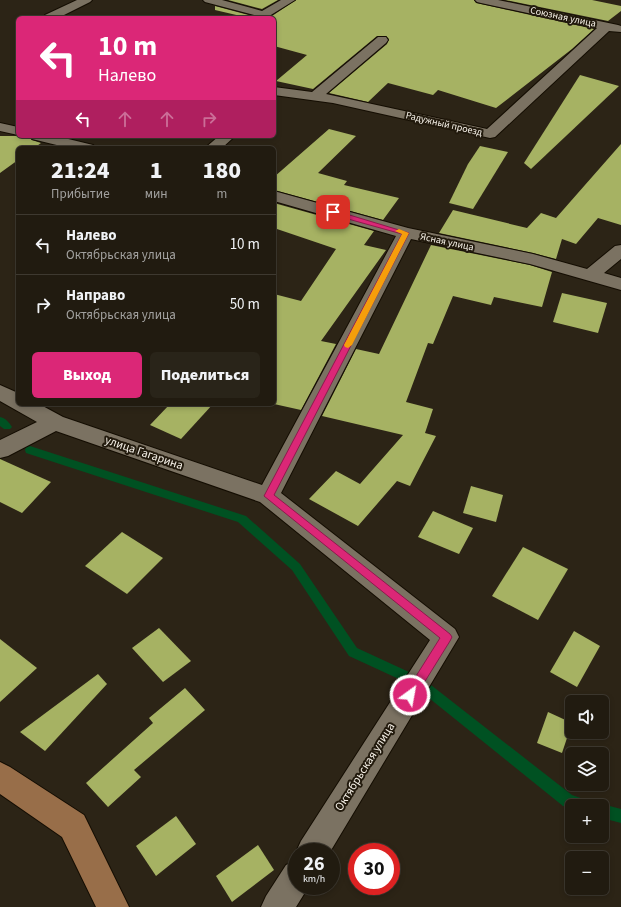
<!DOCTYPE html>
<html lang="ru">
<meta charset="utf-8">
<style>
:root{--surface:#211b10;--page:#292419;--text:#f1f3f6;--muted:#a2a19f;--line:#3e3930;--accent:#db2777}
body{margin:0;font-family:"Source Sans 3",sans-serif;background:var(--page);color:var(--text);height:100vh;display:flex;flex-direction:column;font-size:15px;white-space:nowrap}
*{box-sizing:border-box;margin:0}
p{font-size:13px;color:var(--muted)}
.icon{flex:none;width:22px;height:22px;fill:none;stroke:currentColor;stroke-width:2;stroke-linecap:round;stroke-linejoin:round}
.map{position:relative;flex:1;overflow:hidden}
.details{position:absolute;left:16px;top:146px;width:260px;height:260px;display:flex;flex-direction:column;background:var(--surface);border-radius:6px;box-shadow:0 2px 6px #0003,0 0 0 1px var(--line)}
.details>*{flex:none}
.guide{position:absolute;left:16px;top:16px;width:260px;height:122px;border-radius:6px;box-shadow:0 2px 6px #0003,0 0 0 1px var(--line);background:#db2777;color:#fff;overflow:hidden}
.buttons{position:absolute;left:565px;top:695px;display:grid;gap:8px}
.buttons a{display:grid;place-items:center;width:44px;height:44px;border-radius:6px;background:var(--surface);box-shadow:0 2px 6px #0003,0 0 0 1px var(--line);font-size:20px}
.speed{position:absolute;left:288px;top:843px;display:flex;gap:8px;font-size:20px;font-weight:700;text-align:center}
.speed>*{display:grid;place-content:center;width:52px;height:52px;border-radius:50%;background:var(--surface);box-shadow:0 2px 6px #0003,0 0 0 1px var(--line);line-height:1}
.speed small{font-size:10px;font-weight:400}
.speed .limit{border:6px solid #d22;background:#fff;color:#111}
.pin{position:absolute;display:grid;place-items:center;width:34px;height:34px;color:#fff;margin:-17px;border-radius:8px;box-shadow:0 2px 6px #0006}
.me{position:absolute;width:44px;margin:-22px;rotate:32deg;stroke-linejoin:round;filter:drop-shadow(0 0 3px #0008)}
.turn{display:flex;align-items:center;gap:14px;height:84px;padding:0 16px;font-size:18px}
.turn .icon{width:52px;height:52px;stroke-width:2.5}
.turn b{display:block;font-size:28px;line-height:34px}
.lanes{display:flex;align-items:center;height:38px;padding:0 16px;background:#0003;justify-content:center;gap:20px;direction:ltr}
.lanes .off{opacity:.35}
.eta{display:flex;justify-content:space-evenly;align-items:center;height:68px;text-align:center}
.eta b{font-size:24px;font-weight:800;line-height:28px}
.action{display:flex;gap:8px;margin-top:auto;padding:8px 16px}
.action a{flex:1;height:46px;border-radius:6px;background:var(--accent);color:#fff;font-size:16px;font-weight:800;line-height:46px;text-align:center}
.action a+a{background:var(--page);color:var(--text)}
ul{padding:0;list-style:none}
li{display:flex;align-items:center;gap:12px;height:60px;padding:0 16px;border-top:1px solid var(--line)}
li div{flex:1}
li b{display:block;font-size:15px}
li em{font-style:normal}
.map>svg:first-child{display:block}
</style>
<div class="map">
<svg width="621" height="907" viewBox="0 0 621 907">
<rect width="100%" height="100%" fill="#2c2416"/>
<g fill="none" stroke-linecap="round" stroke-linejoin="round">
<!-- stream -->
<g fill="#005122" fill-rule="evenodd">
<path d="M0,417C5,418 9,422 12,427L10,429H4L0,426Z"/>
<polygon points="30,446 246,516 300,564 357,648 422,678 572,795 589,801 591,806 572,806 572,809 563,806 414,686 349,656 292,570 238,522 26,453 25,450 26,447"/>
<polygon points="602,804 621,809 621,823 602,818 602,806 598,806"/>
</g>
</g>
<!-- building -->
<g fill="#a6b263">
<polygon points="228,0 278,0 262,9"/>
<polygon points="296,0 474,0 476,3 481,4 594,29 572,49 496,108 438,90 433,95 388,83 368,102 329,93 387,44 389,39 386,36 377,36 313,89 276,81 307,55 274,46 274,18 269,18"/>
<polygon points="505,0 592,0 621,6 621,11 608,21"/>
<polygon points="215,6 260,18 249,18 215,10"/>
<polygon points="580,75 619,86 531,169 524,163"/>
<polygon points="329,129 356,136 318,173 347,181 344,185 399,198 383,220 274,190 274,177"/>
<polygon points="0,136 29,136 32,140 41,143 34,148 18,148 18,160 0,173"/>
<polygon points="621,144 621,225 598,218 576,244 562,239 556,259 533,253 439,233 453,210 527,228 541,213 556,218"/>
<polygon points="480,146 508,152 473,209 449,203 468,164"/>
<polygon points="274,203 374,231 364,245 386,250 321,341 336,344 301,410 274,404 274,294 301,301 336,249 274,228"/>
<polygon points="431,245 530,265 552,272 542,307 494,297 491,305 453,296 433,344 428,343 406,402 433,409 425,433 436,436 410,486 397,481 358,526 309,499 336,471 360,484 403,435 322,416 356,349 379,354"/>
<polygon points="562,293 607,303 598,333 553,322"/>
<polygon points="170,404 213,404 181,439 150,425"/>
<polygon points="0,459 51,482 22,513 0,502"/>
<polygon points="471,486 503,495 496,522 463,513"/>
<polygon points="433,511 473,528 459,554 418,537"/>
<polygon points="122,532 163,558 127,594 85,566"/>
<polygon points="523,547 568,569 538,620 492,596"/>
<polygon points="159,628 191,661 163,682 132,648"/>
<polygon points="574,631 600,646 577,687 550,672"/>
<polygon points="0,639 37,668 0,702"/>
<polygon points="98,674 107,684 45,751 20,732"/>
<polygon points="185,688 205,710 134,770 141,777 108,807 86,783 153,723 149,718"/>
<polygon points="548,712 572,723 562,753 537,743"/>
<polygon points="176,816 196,844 156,876 136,846"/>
<polygon points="258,845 274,870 232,902 216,876"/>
</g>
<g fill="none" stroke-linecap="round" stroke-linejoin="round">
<!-- street casing -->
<g stroke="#140d02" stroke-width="2">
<g id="street">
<polygon points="77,0 92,0 90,2 58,18 43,18 45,15"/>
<polygon points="203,0 222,0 262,11 281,0 295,0 266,18 205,2"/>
<polygon points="475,0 498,0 618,25 621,26 621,32 609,31 495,137 490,138 333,103 274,95 274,87 312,92 378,37 386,37 388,40 386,43 326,94 487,129 597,28 481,3 477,2"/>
<polygon points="0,123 18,127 18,135 0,131"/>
<polygon points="30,136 56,136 93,145 96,148 69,148 32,139"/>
<polygon points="219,136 235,136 222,148 205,148"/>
<polygon points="274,191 408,228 533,254 587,269 615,246 621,245 621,259 604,273 621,278 621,290 530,264 411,239 281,493 455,629 459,637 330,852 297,852 297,853 296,852 301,841 430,640 260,502 56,431 8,456 0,458 0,440 37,422 0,401 0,385 18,393 18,404 39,404 63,417 262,485 396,236 274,201"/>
<polygon points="297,860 297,886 309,886 296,907 261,907 266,896 286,865"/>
</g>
</g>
<!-- secondary casing -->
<g stroke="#140d02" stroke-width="2">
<polygon id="secondary" points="0,762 10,767 84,815 129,907 96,907 62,837 0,794"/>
</g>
<!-- street -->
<use href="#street" fill="#7b7262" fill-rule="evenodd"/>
<!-- secondary -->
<use href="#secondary" fill="#986e49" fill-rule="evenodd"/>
</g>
<!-- route -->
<polygon fill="#db2777" stroke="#8e194d" points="333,210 409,233 274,495 450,634 452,637 450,641 414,699 410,701 406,699 405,695 406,692 440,638 264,496 402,234 330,214 330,211"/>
<!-- slow -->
<polygon fill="#f59e0b" points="399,229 409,233 352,345 348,348 345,347 344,345 402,234 395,231"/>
<g text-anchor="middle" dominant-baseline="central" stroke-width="4" stroke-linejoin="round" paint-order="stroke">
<!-- far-street labels -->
<g font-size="10" fill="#f7f2e9" stroke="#221a0d">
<text transform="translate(563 17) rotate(12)">Союзная улица</text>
<text transform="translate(444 124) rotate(13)">Радужный проезд</text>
<text transform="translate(447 242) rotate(12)">Ясная улица</text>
</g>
<!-- street labels -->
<g font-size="12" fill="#f7f2e9" stroke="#221a0d">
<text transform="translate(144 453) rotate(19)">улица Гагарина</text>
<text transform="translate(365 767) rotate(-58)">Октябрьская улица</text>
</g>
</g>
</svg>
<div class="buttons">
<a><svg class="icon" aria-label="sound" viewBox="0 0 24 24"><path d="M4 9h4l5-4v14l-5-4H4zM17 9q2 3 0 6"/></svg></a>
<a><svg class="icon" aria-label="layers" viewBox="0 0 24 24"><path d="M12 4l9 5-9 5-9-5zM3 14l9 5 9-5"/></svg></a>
<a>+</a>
<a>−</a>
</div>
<div class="speed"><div>26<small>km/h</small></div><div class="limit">30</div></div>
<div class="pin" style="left:333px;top:212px;background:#d93025"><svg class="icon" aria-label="arrive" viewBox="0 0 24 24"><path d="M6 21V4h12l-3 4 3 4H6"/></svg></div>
<svg class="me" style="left:410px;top:695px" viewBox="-20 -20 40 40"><circle r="17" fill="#db2777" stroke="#fff" stroke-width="3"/><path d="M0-11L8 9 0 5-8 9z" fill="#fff"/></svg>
<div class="guide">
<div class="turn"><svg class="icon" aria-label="left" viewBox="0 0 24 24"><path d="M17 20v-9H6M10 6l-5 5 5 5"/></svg><div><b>10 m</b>Налево</div></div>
<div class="lanes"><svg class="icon" aria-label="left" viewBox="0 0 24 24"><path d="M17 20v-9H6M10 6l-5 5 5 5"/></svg><svg class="icon off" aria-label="ahead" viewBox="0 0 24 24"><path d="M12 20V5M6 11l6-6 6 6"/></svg><svg class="icon off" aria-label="ahead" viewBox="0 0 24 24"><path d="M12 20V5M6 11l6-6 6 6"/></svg><svg class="icon off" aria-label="right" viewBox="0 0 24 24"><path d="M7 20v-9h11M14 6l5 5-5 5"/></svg></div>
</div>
<section class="details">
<div class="eta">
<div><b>21:24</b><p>Прибытие</p></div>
<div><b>1</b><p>мин</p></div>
<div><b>180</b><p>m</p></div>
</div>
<ul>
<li><svg class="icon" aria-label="left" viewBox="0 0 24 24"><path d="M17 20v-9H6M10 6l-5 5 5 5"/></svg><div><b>Налево</b><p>Октябрьская улица</p></div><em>10 m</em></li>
<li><svg class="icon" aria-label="right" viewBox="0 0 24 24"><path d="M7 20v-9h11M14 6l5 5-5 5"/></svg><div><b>Направо</b><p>Октябрьская улица</p></div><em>50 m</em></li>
</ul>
<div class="action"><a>Выход</a><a>Поделиться</a></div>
</section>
</div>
